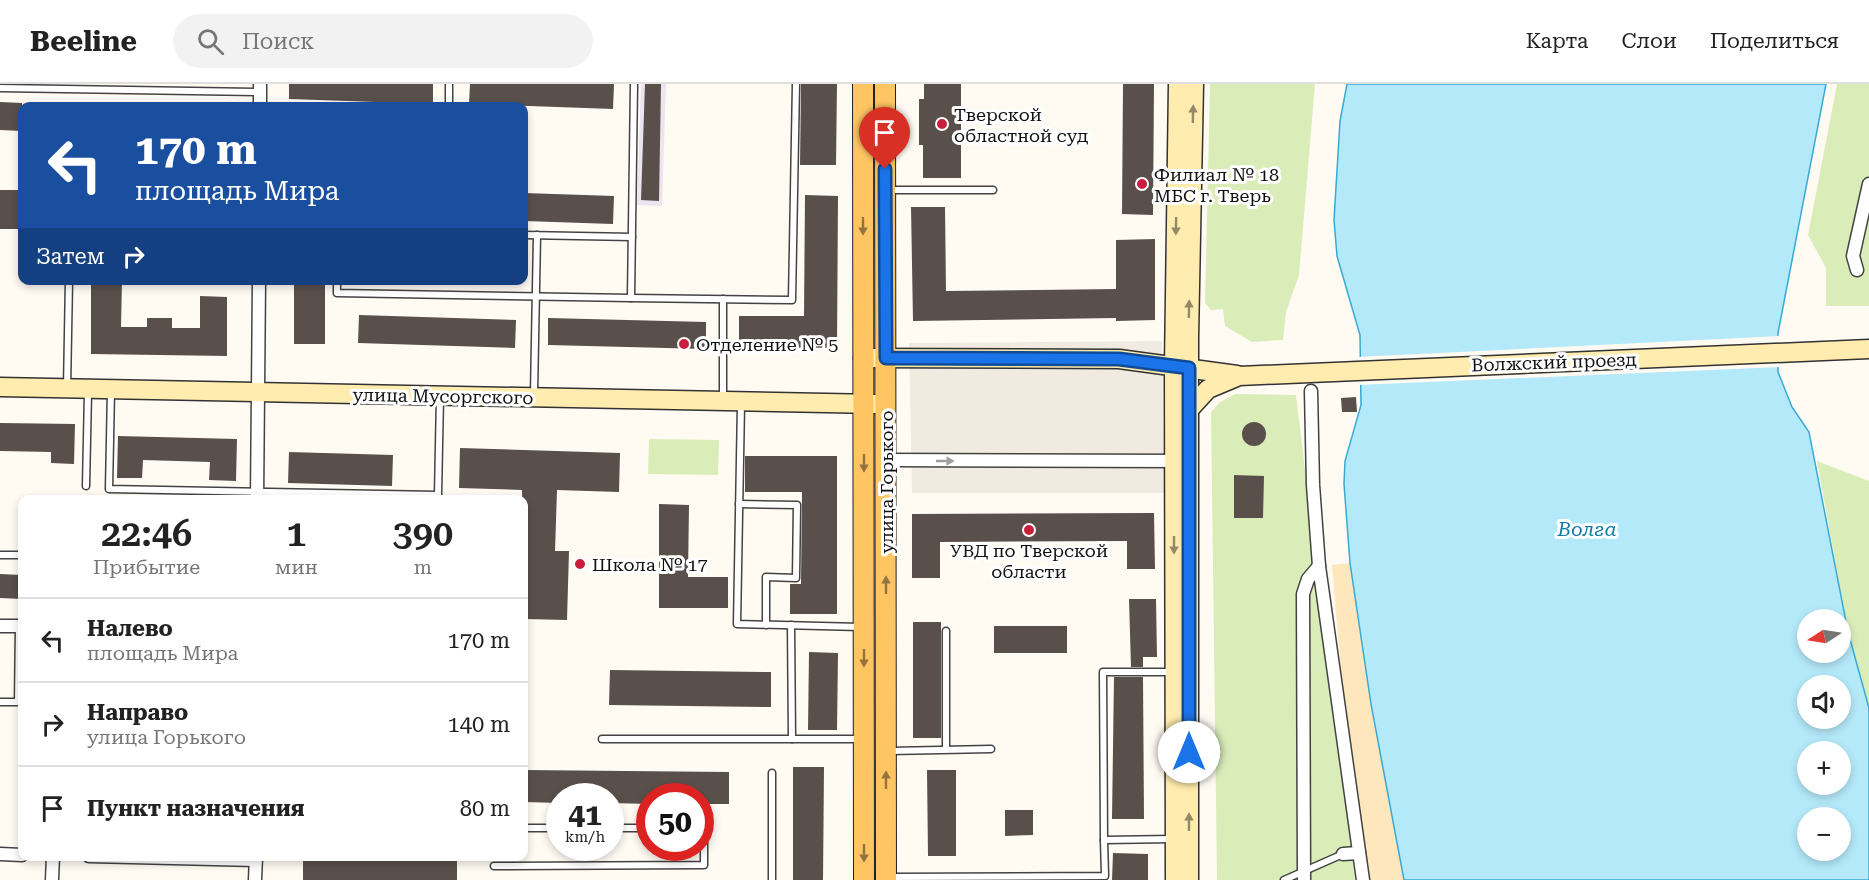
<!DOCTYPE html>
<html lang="ru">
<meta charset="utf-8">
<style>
:root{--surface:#fff;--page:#f2f2f2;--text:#222;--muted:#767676;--line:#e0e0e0}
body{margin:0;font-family:"Roboto Serif",serif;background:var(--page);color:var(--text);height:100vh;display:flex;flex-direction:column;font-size:22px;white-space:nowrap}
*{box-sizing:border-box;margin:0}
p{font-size:20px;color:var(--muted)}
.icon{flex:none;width:33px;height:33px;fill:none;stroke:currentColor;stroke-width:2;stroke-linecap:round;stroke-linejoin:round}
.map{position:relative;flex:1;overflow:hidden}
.drawer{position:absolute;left:18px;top:411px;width:510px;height:366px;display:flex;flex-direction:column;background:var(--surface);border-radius:12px;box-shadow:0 3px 9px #0003}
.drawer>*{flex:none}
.banner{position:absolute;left:18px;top:18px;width:510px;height:183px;border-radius:12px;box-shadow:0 3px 9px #0003;background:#1a4fa0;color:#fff;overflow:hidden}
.needle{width:39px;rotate:258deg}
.tools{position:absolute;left:1797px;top:525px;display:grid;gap:12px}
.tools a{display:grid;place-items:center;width:54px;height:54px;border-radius:50%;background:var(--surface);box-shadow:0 3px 9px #0003;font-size:30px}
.speed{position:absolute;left:546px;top:699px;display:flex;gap:12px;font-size:30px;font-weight:700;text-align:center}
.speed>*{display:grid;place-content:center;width:78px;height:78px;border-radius:50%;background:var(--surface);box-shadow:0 3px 9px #0003;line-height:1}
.speed small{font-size:15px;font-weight:400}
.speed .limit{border:9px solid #d22;background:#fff;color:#111}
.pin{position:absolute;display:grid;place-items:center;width:51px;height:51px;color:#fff;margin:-62px -26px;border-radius:50% 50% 50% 0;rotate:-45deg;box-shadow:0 0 6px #0007}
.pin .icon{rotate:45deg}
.me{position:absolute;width:66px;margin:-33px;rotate:0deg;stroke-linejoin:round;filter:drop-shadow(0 0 4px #0008)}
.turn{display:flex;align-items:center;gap:21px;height:126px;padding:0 18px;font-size:27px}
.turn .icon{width:78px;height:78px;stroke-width:2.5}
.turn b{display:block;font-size:42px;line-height:51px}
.then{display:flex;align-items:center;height:57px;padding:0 18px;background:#0003;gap:12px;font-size:22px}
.eta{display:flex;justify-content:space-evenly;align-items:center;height:102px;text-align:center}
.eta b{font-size:36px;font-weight:600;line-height:42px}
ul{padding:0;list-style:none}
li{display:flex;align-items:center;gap:18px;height:84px;padding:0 18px;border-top:2px solid var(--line)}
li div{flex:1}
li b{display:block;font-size:22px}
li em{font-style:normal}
header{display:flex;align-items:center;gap:36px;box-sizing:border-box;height:84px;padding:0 30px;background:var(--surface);border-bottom:2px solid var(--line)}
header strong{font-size:28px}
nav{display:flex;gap:33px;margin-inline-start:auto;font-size:21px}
.search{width:420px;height:54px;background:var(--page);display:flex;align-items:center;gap:15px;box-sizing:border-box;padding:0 21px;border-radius:33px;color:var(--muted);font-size:22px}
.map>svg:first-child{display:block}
</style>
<header>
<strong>Beeline</strong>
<div class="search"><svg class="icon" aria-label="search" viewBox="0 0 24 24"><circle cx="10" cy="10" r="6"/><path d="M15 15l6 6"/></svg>Поиск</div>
<nav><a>Карта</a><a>Слои</a><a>Поделиться</a></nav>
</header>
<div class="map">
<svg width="1869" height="796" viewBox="0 0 1869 796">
<rect width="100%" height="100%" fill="#fffbf3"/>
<!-- industrial -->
<polygon fill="#ece4ef" points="641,0 666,0 662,122 637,121"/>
<!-- green -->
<g fill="#daedb9">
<polygon points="1210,0 1315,0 1299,191 1286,228 1283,256 1252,258 1225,242 1223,225 1211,226 1205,219"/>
<polygon points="1837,0 1869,0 1869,222 1826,222 1826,184 1808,151"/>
<polygon points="1235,310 1296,311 1355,796 1217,796 1211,328 1220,318"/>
<polygon points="649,355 719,356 718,391 648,390"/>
<polygon points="1817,377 1869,397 1869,624 1848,548"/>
</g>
<!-- sand -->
<polygon fill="#fee7bc" points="1350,479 1371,620 1404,796 1359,796 1332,481"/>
<!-- plaza -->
<polygon fill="#f1eae0" points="1162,257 1164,409 912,409 909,259"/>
<!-- water -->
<path fill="#b4e9fa" stroke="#37aad5" stroke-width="1.5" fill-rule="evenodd" d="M1347,0H1826L1778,249V288L1792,323L1809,348L1848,548L1869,624V796H1404L1371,620L1350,479L1344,400L1345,377L1361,321L1360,251L1337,172L1334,136L1340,37ZM1808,536H1840V568H1808ZM1808,602H1840V634H1808ZM1808,668H1840V700H1808ZM1808,734H1840V766H1808Z"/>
<!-- pier -->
<polygon fill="#fffbf3" points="1781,252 1781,283 1358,301 1357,273"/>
<!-- building -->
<g fill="#594f4b">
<polygon points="289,0 433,0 433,20 289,15"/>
<polygon points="470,0 614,0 613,25 469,20"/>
<polygon points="645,0 661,0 659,117 641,116"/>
<polygon points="801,0 837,0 836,81 800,81"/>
<polygon points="924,0 961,0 961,94 923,94 923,61 919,61 919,15 924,15"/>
<polygon points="1123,0 1154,0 1153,131 1122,130"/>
<polygon points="0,18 22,19 22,47 0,46"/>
<polygon points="0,106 22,106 21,145 0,145"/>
<polygon points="524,109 614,112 613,140 524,137"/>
<polygon points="805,111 838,112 837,264 739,263 739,232 804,232"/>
<polygon points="911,123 945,123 946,207 1116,205 1116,156 1155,155 1155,236 1116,237 1116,234 913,237"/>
<polygon points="91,196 122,196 121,243 147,243 147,234 172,234 172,244 200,244 200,212 227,213 227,272 91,270"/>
<rect x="294" y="196" width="31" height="64"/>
<polygon points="359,231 516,236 515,264 358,259"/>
<polygon points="548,234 706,238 706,265 548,261"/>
<polygon points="1356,313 1357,328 1342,328 1341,314"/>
<circle cx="1254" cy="350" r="12"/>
<polygon points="0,339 75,340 74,380 51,379 51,368 0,367"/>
<polygon points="118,352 237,355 236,397 209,396 210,378 143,376 142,394 117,394"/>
<polygon points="460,364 620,369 619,408 557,406 555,467 569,467 567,536 524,535 522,406 459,404"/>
<polygon points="289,368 393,371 392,402 288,399"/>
<polygon points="745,372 837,372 837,530 790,530 790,500 801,500 802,408 745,408"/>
<polygon points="1234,391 1264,392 1263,434 1234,434"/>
<polygon points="659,420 689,421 688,493 728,493 728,524 659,524"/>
<polygon points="1154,429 1155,485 1127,485 1127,457 940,458 940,494 912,494 912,430"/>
<polygon points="0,490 22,491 22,515 0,514"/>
<polygon points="1129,515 1156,515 1157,573 1143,573 1143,583 1131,583"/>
<rect x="913" y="538" width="28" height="116"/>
<rect x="994" y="542" width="73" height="27"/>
<polygon points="809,568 838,569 837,646 808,646"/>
<polygon points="610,586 771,588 771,623 609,621"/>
<polygon points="1114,593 1143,593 1144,735 1112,735"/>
<polygon points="793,683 824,683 823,796 793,796"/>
<polygon points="524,686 729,688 729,720 700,720 700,712 650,712 650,720 610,719 610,712 560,712 560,719 524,718"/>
<polygon points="927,686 956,686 956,772 928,772"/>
<polygon points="1005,726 1033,726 1033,751 1005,752"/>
<polygon points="1113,769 1148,770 1148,796 1112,796"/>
<rect x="303" y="772" width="154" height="24"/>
</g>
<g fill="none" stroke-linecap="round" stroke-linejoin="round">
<!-- lane casing -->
<g stroke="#434343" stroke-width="9">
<g id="lane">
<polyline points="0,4 260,8"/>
<polyline points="449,22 449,0"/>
<polyline points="889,106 993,106"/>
<polyline points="524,151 632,153"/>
<polyline points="337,196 337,209 631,214 634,0"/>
<polyline points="631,214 792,216 796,0"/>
<polyline points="723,215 723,314"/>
<polyline points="67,304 69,196"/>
<polyline points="111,306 109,405 438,411 440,312"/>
<polyline points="534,310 537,151"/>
<polyline points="741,320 737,540 860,543"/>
<polyline points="86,402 88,308"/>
<polyline points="739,420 797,421 796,494 766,493 766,541"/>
<polyline points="0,471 22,471"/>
<polyline points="791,541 792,655"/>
<polyline points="0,618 18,618 19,542"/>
<polyline points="602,655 860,655"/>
<polyline points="946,665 946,547"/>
<polyline points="890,667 991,665"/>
<polyline points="524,744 560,744"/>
<polyline points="610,744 650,744"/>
<polyline points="1104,756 1103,588 1172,588"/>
<polyline points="494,782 704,781 704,744 700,744"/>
<polyline points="890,793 1105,792 1104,756 1173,755"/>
<polyline points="772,796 772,689"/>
<polyline points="1284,796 1343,770"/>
</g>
</g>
<!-- street casing -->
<g stroke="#434343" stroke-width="15">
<g id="street">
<polyline points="260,22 260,0"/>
<polyline points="1857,186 1853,172 1869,100"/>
<polyline points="1311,307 1313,401 1319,482 1363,796"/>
<polyline points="886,376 1182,377"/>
<polyline points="257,416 259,196"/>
<polyline points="0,542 22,542"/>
<polyline points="0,770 22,771"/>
<polyline points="1343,770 1359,769"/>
<polyline points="89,772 256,776"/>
<polyline points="52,796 53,772"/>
<polyline points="255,796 256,772"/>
<polyline points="1304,796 1303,510 1308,495 1319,482"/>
</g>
</g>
<!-- secondary casing -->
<g stroke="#323232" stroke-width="21">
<g id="secondary">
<polyline points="863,274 1119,275 1237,291"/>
<polyline points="0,303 877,320"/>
<polyline points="1186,329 1208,305 1239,292 1869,265"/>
<polyline points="1175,796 1174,282 1178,0"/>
<polyline points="1189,796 1189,253 1194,0"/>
</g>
</g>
<!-- primary casing -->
<g stroke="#212121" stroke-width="22">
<g id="primary">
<polyline points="863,0 864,796"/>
<polyline points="885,0 886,796"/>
</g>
</g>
<!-- lane -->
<use href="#lane" stroke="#fff" stroke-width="6"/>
<!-- street -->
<use href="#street" stroke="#fff" stroke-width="12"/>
<!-- secondary -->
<use href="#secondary" stroke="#ffecae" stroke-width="18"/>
<!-- primary -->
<use href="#primary" stroke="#ffc563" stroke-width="20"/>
</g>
<!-- one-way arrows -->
<defs><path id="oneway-solid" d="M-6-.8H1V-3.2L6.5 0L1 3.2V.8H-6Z" transform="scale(1.5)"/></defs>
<g fill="#938967">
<use href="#oneway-solid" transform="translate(1193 30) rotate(-89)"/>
<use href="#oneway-solid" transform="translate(1176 142) rotate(91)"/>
<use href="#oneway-solid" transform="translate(1189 225) rotate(-89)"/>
<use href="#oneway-solid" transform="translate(1174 461) rotate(90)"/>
<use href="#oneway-solid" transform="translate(1189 738) rotate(-90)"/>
</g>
<g fill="#93743e">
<use href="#oneway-solid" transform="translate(863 142) rotate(90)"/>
<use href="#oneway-solid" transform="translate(864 379) rotate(90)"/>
<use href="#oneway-solid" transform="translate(886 501) rotate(-90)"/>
<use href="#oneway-solid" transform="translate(864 574) rotate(90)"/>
<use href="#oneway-solid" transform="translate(886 696) rotate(-90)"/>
<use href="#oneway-solid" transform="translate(864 769) rotate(90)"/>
</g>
<use fill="#9f9f9f" href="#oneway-solid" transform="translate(945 377)"/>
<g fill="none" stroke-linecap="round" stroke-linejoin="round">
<!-- route casing -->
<g stroke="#114b97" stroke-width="15">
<polyline id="route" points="885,85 886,274 1119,275 1189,284 1189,668"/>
</g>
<!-- route -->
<use href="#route" stroke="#1a73e8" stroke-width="10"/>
</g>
<!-- markers -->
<g fill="#c91f3d" stroke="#fff" stroke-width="2">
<circle cx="942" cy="40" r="6"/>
<circle cx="1142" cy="100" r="6"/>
<circle cx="684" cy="260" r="6"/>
<circle cx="1029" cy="446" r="6"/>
<circle cx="580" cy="480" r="6"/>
</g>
<g text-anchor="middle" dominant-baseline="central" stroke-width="6" stroke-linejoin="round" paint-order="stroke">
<!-- poi labels -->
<g font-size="18" fill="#101010" stroke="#fff" text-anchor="start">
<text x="954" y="30">Тверской<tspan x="954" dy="21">областной суд</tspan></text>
<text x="1154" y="90">Филиал № 18<tspan x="1154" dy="21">МБС г. Тверь</tspan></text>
<text x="696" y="260">Отделение № 5</text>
<text x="1029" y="466" text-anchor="middle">УВД по Тверской<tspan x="1029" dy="21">области</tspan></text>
<text x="592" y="480">Школа № 17</text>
</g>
<!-- street labels -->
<g font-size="18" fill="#101010" stroke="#fff">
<text transform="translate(1554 278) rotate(-2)">Волжский проезд</text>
<text transform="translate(443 312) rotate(1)">улица Мусоргского</text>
<text transform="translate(886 398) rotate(-90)">улица Горького</text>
</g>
<!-- water labels -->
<g font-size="20" font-style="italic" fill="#107baa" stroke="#fff">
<text x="1587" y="445">Волга</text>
</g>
</g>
</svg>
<div class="tools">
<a><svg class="needle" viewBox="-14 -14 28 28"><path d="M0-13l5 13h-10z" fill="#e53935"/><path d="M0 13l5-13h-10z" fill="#767676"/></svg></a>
<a><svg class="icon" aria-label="sound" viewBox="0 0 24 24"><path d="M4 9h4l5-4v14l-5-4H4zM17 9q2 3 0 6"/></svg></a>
<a>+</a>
<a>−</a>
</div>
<div class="speed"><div>41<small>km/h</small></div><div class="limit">50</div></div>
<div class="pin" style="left:885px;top:85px;background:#d93025"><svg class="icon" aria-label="arrive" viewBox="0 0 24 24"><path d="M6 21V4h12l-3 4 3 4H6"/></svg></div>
<svg class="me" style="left:1189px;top:668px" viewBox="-20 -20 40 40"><circle r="19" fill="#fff"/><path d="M0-13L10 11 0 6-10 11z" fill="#1a73e8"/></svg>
<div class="banner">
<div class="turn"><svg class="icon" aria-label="left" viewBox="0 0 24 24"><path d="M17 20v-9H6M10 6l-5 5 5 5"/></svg><div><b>170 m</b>площадь Мира</div></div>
<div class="then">Затем<svg class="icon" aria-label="right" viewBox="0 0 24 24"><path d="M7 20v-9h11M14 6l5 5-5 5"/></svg></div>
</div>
<section class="drawer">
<div class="eta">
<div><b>22:46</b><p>Прибытие</p></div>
<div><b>1</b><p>мин</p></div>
<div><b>390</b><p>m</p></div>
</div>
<ul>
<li><svg class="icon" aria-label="left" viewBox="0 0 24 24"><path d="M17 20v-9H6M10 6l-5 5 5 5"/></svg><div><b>Налево</b><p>площадь Мира</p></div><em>170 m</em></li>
<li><svg class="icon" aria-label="right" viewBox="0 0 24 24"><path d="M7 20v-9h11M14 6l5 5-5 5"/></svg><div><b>Направо</b><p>улица Горького</p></div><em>140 m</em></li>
<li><svg class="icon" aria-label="arrive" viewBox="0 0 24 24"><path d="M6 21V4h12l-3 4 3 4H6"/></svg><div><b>Пункт назначения</b></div><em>80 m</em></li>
</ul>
</section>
</div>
